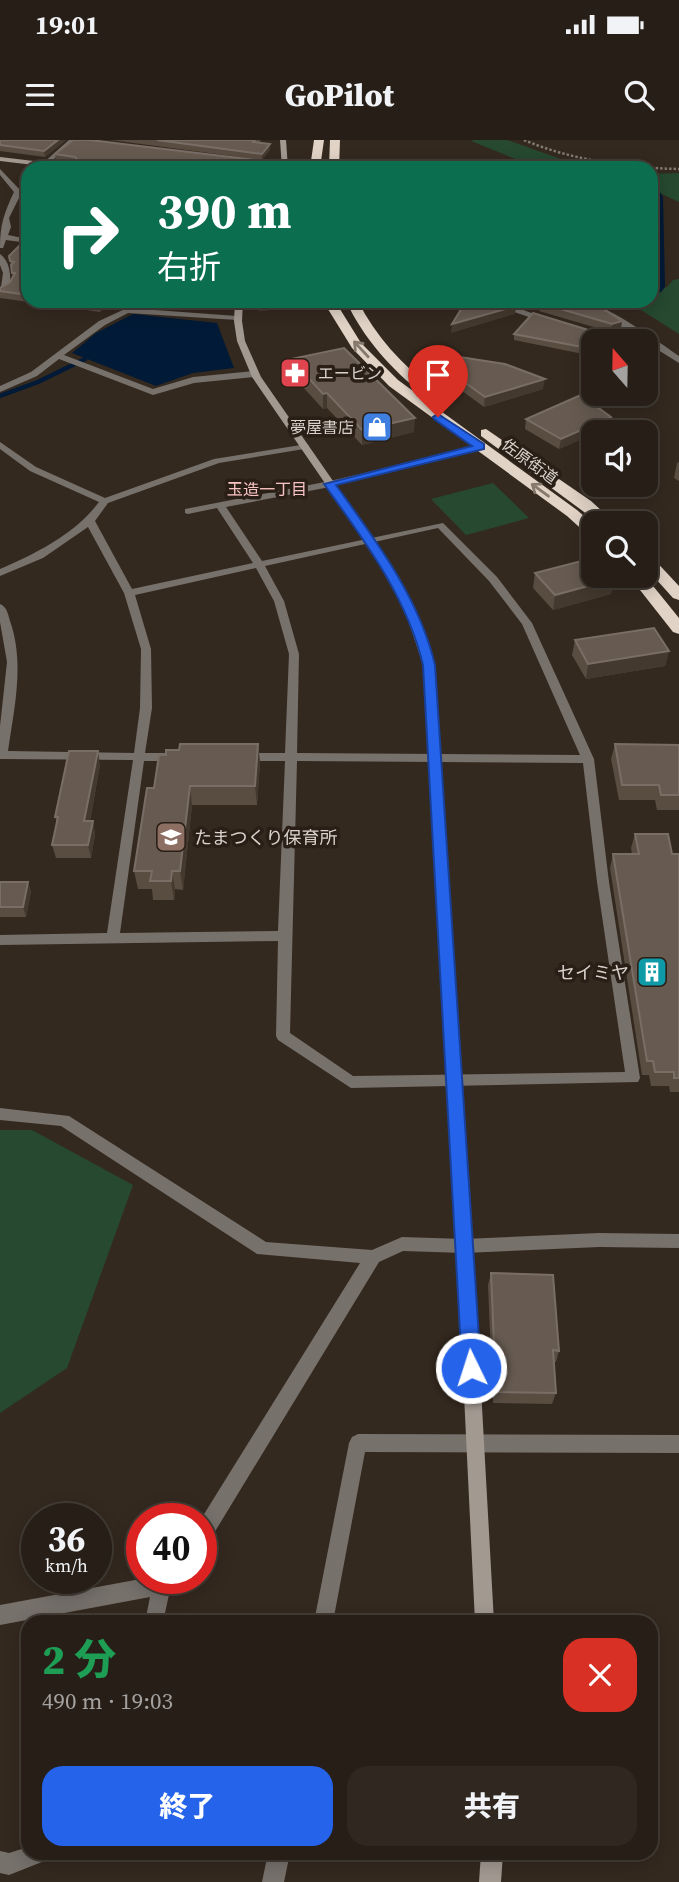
<!DOCTYPE html>
<html lang="ja">
<meta charset="utf-8">
<style>
:root{--surface:#271f17;--page:#2f2720;--text:#f1f3f6;--muted:#a4a2a1;--line:#433d36;--accent:#2563eb}
body{margin:0;font-family:"Source Serif 4","Noto Sans JP",serif;background:var(--page);color:var(--text);height:100vh;display:flex;flex-direction:column;font-size:26px;white-space:nowrap}
*{box-sizing:border-box;margin:0}
p{font-size:23px;color:var(--muted)}
.icon{flex:none;width:38px;height:38px;fill:none;stroke:currentColor;stroke-width:2;stroke-linecap:round;stroke-linejoin:round}
.map{position:relative;flex:1;overflow:hidden}
.panel{position:absolute;left:21px;top:1475px;width:637px;height:245px;display:flex;flex-direction:column;background:var(--surface);border-radius:21px;box-shadow:0 4px 18px #0003,0 0 0 2px var(--line)}
.panel>*{flex:none}
.top-card{position:absolute;left:21px;top:21px;width:637px;height:147px;border-radius:21px;box-shadow:0 4px 18px #0003,0 0 0 2px var(--line);background:#0b6e4f;color:#fff;overflow:hidden}
.needle{width:46px;rotate:340deg}
.buttons{position:absolute;left:581px;top:189px;display:grid;gap:14px}
.buttons a{display:grid;place-items:center;width:77px;height:77px;border-radius:14px;background:var(--surface);box-shadow:0 4px 18px #0003,0 0 0 2px var(--line);font-size:35px}
.speed{position:absolute;left:21px;top:1363px;display:flex;gap:14px;font-size:35px;font-weight:700;text-align:center}
.speed>*{display:grid;place-content:center;width:91px;height:91px;border-radius:50%;background:var(--surface);box-shadow:0 4px 18px #0003,0 0 0 2px var(--line);line-height:1}
.speed small{font-size:18px;font-weight:400}
.speed .limit{border:10px solid #d22;background:#fff;color:#111}
.pin{position:absolute;display:grid;place-items:center;width:60px;height:60px;color:#fff;margin:-72px -30px;border-radius:50% 50% 50% 0;rotate:-45deg;box-shadow:0 0 7px #0007}
.pin .icon{rotate:45deg}
.me{position:absolute;width:77px;margin:-38px;rotate:356deg;stroke-linejoin:round;filter:drop-shadow(0 0 5px #0008)}
.turn{display:flex;align-items:center;gap:24px;height:147px;padding:0 21px;font-size:32px}
.turn .icon{width:91px;height:91px;stroke-width:2.5}
.turn b{display:block;font-size:49px;line-height:60px}
.round{display:grid;place-items:center;flex:none;width:74px;height:74px;border-radius:21px;background:var(--page)}
.headline{display:flex;align-items:center;justify-content:space-between;height:119px;padding:0 21px}
h1{font-size:42px;font-weight:800;line-height:52px;color:#1e9e55}
.cta{display:flex;gap:14px;margin-top:auto;padding:14px 21px}
.cta a{flex:1;height:80px;border-radius:21px;background:var(--accent);color:#fff;font-size:28px;font-weight:800;line-height:80px;text-align:center}
.cta a+a{background:var(--page);color:var(--text)}
.status{display:flex;justify-content:space-between;align-items:center;height:49px;padding:0 35px;background:var(--surface);direction:ltr}
.status svg{height:19px;fill:currentColor}
header{display:flex;justify-content:space-between;align-items:center;height:91px;padding:0 21px;background:var(--surface);font-size:32px;font-weight:800}
.map>svg:first-child{display:block}
</style>
<div class="status"><b>19:01</b><svg viewBox="0 0 49 12"><path d="M0 12V9h3v3zM5 12V6h3v6zM10 12V3h3v9zM15 12V0h3v12zM26 1h20v11H26zM47 4h2v5h-2z"/></svg></div>
<header><svg class="icon" aria-label="menu" viewBox="0 0 24 24"><path d="M4 6h16M4 12h16M4 18h16"/></svg>GoPilot<svg class="icon" aria-label="search" viewBox="0 0 24 24"><circle cx="10" cy="10" r="6"/><path d="M15 15l6 6"/></svg></header>
<div class="map">
<svg width="679" height="1742" viewBox="0 0 679 1742">
<rect width="100%" height="100%" fill="#34291f"/>
<!-- green -->
<g fill="#264930">
<polygon points="473,0 507,0 586,28 538,28 471,1"/>
<polygon points="679,33 679,62 662,54 651,53 651,34"/>
<polygon points="679,139 679,194 627,161 651,161 651,151 667,147 673,140"/>
<polygon points="493,343 529,378 466,395 431,359"/>
<polygon points="0,990 32,990 133,1045 67,1228 0,1273"/>
</g>
<!-- water -->
<polygon fill="#001a37" points="133,174 217,183 234,228 193,233 156,246 72,213 96,193"/>
<g fill="none" stroke-linecap="round" stroke-linejoin="round">
<!-- stream -->
<polyline stroke="#001a37" stroke-width="4.5" points="0,256 38,242 85,219"/>
<!-- river -->
<polygon fill="#001a37" fill-rule="evenodd" points="651,51 660,52 663,57 665,147 661,152 653,154"/>
<!-- path -->
<path stroke="#837a72" stroke-width="2.5" stroke-dasharray="2.5 2" stroke-linecap="butt" d="M524,0C571,20 628,28 679,29"/>
<!-- street -->
<g fill="#77716c" fill-rule="evenodd">
<polygon points="69,0 76,0 47,25 43,25 43,23"/>
<polygon points="239,18 286,24 289,26 286,28 237,21"/>
<path d="M0,29L22,52L9,78L11,87L8,95L28,99V103L6,100L3,108H0C0,85 4,73 14,52L0,35Z"/>
<path d="M0,114C10,121 11,135 10,147L0,155L3,133L0,125Z"/>
<polygon points="497,161 505,161 504,163 551,180 544,182 496,166"/>
<path d="M579,161C603,161 657,201 679,216V223Z"/>
<polygon points="127,168 237,176 241,178 237,180 128,173 105,185 64,215 153,249 193,237 254,231 258,234 254,237 194,243 153,255 59,219 37,236 0,252 0,246 31,232 99,181"/>
<path d="M0,302L36,327L105,358L214,319L307,304L309,306L304,309L219,323L108,363L95,381L132,449L253,423L217,368L188,374L185,373V369L330,341L483,305V309L330,347L226,367L262,421L443,383L497,437L532,483L594,619L609,742L640,938L638,942L351,948L278,900L276,896L278,801L0,805V795L107,793L133,620L0,619V586L7,522L0,482V464C7,467 8,474 10,481C25,523 14,569 8,611L134,613L140,568L141,509L124,453L88,387L43,418L0,436V429C37,413 75,394 99,362L30,331L0,309ZM438,388L489,441L522,484L580,615L297,613L299,514L284,461L265,426ZM256,428L274,461L289,514L285,613H240L234,617L240,621H285L278,791L120,793L144,621H177L183,617L177,613H145L152,568L151,509L135,455ZM297,621L583,623L597,742L625,932L353,936L290,893Z"/>
<polygon points="0,968 69,976 266,1102 372,1110 402,1097 464,1099 599,1093 679,1094 679,1108 599,1107 464,1113 403,1111 379,1122 208,1403 201,1405 201,1379 360,1123 257,1114 61,986 0,980"/>
<polygon points="358,1294 679,1295 679,1313 365,1312 333,1482 314,1482 349,1303 352,1297"/>
<polygon points="146,1438 176,1440 170,1450 163,1482 145,1482 150,1457 0,1485 0,1465"/>
<polygon points="28,1707 28,1713 50,1713 47,1720 9,1735 0,1733 0,1711 9,1713"/>
<polygon points="268,1713 290,1713 284,1742 262,1742"/>
</g>
<!-- secondary -->
<g fill="#a29991" fill-rule="evenodd">
<polygon points="280,0 286,0 288,28 282,28"/>
<polygon points="0,17 76,26 79,28 59,28 0,21"/>
<polygon points="235,161 243,161 242,181 245,201 261,237 394,429 418,476 435,525 471,1069 494,1482 475,1482 455,1069 423,525 407,476 384,429 252,237 237,201 234,181"/>
<polygon points="481,1713 503,1713 501,1742 479,1742"/>
</g>
<!-- highway -->
<g fill="#e1d3c6" fill-rule="evenodd">
<polygon points="314,0 324,0 320,28 310,28"/>
<polygon points="330,0 340,0 339,28 329,28"/>
<polygon points="323,161 335,161 361,203 398,240 577,370 593,384 593,396 588,395 567,376 389,246 352,208"/>
<path d="M346,161H358C376,197 402,225 434,249V255H424C391,229 364,199 346,161Z"/>
<polygon points="486,289 591,361 615,383 599,383 481,296 481,290"/>
<polygon points="646,414 651,416 679,446 679,460 673,458 646,428"/>
<polygon points="629,436 645,436 679,478 679,494 673,492"/>
</g>
</g>
<!-- wall -->
<g fill="#594d42">
<polygon points="0,0 66,0 45,17 0,11"/>
<polygon points="111,0 261,0 259,3 270,10 262,20"/>
<polygon points="55,14 255,20 256,27 70,23 56,21"/>
<polygon points="28,97 28,161 111,161 100,172 0,158 0,148 10,142 13,138 9,116"/>
<polygon points="254,161 280,161 280,169 259,171"/>
<polygon points="512,161 590,161 621,190 611,192 539,171 540,167 534,169"/>
<polygon points="514,194 611,197 648,208 593,201 593,216 514,200"/>
<polygon points="421,211 543,249 484,267 420,220"/>
<polygon points="291,219 414,292 362,305 327,268 323,269 291,234"/>
<polygon points="611,277 609,287 559,309 525,289 526,279"/>
<polygon points="679,322 679,341 674,338 677,323"/>
<polygon points="535,433 614,439 611,454 553,470 533,448"/>
<polygon points="575,500 669,511 665,526 586,539 572,515"/>
<polygon points="258,604 260,623 257,665 192,665 183,750 175,749 174,760 153,760 152,749 138,749 134,731 154,648 166,615 179,610"/>
<polygon points="615,604 679,605 679,670 657,670 655,660 619,660 611,619"/>
<polygon points="100,625 90,681 93,681 95,695 91,718 56,718 52,705 57,683 55,677"/>
<polygon points="635,694 672,714 679,714 679,952 670,952 669,946 651,946 649,935 642,935 610,728 613,714 632,714 631,708"/>
<polygon points="0,742 28,742 31,752 26,777 0,777"/>
<polygon points="491,1133 559,1211 556,1222 554,1222 556,1253 552,1264 493,1263 488,1145"/>
</g>
<!-- shaded-wall -->
<g fill="#44392e">
<polygon points="58,0 66,0 45,17 44,11"/>
<polygon points="270,4 270,10 262,20 262,14"/>
<polygon points="255,20 256,27 255,28 249,28"/>
<polygon points="102,161 111,161 100,172 99,165"/>
<polygon points="266,161 280,161 280,169 259,171 258,162"/>
<polygon points="535,161 544,161 540,163 540,167 534,169"/>
<polygon points="516,166 515,174 451,193 452,184"/>
<polygon points="622,181 621,190 611,192 612,184"/>
<polygon points="545,239 543,249 484,267 485,257"/>
<polygon points="327,253 327,268 323,269 323,254"/>
<polygon points="611,277 609,287 598,292 593,292 593,294 559,309 561,299"/>
<polygon points="415,278 414,292 362,305 362,290"/>
<polygon points="614,439 611,454 553,470 555,455"/>
<polygon points="669,511 665,526 586,539 588,524"/>
<polygon points="258,604 260,623 257,665 255,646"/>
<polygon points="98,611 100,625 87,695 84,681"/>
<polygon points="190,646 192,665 183,750 180,731"/>
<polygon points="93,681 95,695 91,718 88,705"/>
<polygon points="172,731 175,749 174,760 171,741"/>
<polygon points="28,742 31,752 26,777 23,767"/>
</g>
<!-- building -->
<g fill="#675b51" stroke="#796e65" stroke-width="2">
<polygon points="0,0 58,0 44,11 0,5"/>
<polygon points="73,0 90,0 255,20 249,28 251,28 33,28 40,22 80,23 75,17 55,14"/>
<polygon points="157,0 255,0 253,2 270,4 262,14"/>
<polygon points="28,97 28,155 0,151 0,148 10,142 15,133 12,133 11,125 14,122 10,121 9,116"/>
<polygon points="72,161 102,161 99,165"/>
<polygon points="466,161 500,161 516,166 452,184"/>
<polygon points="542,161 590,161 622,181 612,184 540,163"/>
<polygon points="533,173 611,197 633,191 649,202 593,201 593,209 514,194"/>
<polygon points="344,208 415,278 362,290 327,253 323,254 291,219"/>
<polygon points="421,211 505,224 545,239 485,257"/>
<polygon points="581,255 611,277 561,299 526,279"/>
<polygon points="593,418 593,436 611,436 614,439 555,455 535,433"/>
<polygon points="654,488 669,511 588,524 575,500"/>
<polygon points="180,604 258,604 255,646 190,646 180,731 172,731 171,741 150,741 152,731 134,731 147,648 154,648 159,615 166,615 166,610 179,610"/>
<polygon points="615,604 679,605 679,655 661,655 659,645 622,645"/>
<polygon points="69,611 98,611 84,681 93,681 88,705 52,705 58,677 55,677"/>
<polygon points="635,694 668,694 672,714 679,714 679,938 674,938 674,932 655,932 653,921 647,921 613,714 639,714"/>
<polygon points="0,742 28,742 23,767 0,767"/>
<polygon points="491,1133 553,1135 559,1211 553,1210 556,1253 496,1252"/>
</g>
<!-- one-way arrows -->
<defs><path id="oneway-shaft" d="M-6 0H5M1.5-3L5.5 0L1.5 3" fill="none" stroke-width="1.6" stroke-linecap="round" stroke-linejoin="round" transform="scale(1.75)"/></defs>
<g stroke="#86796e">
<use href="#oneway-shaft" transform="translate(361 209) rotate(-133)"/>
<use href="#oneway-shaft" transform="translate(540 350) rotate(-144)"/>
</g>
<!-- route -->
<path fill="#2563eb" stroke="#184099" stroke-width="2" d="M438,274L484,304V309L336,345C376,401 419,457 435,525L481,1228L478,1235L471,1237L464,1235L462,1228L423,525C407,457 364,400 324,344L472,306L434,279L433,277Z"/>
<!-- icons -->
<defs>
<g id="pharmacy-square" transform="scale(1.575)"><rect x="-9" y="-9" width="18" height="18" rx="4" fill="#e0444e" stroke="#2a1f16"/><path d="M-2-6h4v4h4v4h-4v4h-4v-4h-4v-4h4Z" fill="#fff"/></g>
<g id="shop-square" transform="scale(1.575)"><rect x="-9" y="-9" width="18" height="18" rx="4" fill="#3f7fe0" stroke="#2a1f16"/><path d="M-5-2.5h2.3a2.7 3.5 0 0 1 5.4 0H5L5.5 6h-11ZM-1.5-2.5h3a1.5 2.3 0 0 0-3 0Z" fill="#fff"/></g>
<g id="school-square" transform="scale(1.575)"><rect x="-9" y="-9" width="18" height="18" rx="4" fill="#8d6e63" stroke="#2a1f16"/><path d="M0-5L7-2L0 1L-7-2ZM-4 1L0 2.5L4 1V4Q0 6-4 4Z" fill="#fff"/></g>
<g id="building-square" transform="scale(1.575)"><rect x="-9" y="-9" width="18" height="18" rx="4" fill="#0f9aa8" stroke="#2a1f16"/><path d="M-4-6H4V6H1V3H-1V6H-4ZM-2.5-4.3h1.7v1.8h-1.7ZM.8-4.3h1.7v1.8H.8ZM-2.5-1h1.7V.8h-1.7ZM.8-1h1.7V.8H.8Z" fill="#fff"/></g>
</defs>
<g fill-rule="evenodd">
<use href="#pharmacy-square" x="295" y="233"/>
<use href="#shop-square" x="377" y="287"/>
<use href="#school-square" x="171" y="697"/>
<use href="#building-square" x="652" y="832"/>
</g>
<g text-anchor="middle" dominant-baseline="central" stroke-width="7" stroke-linejoin="round" paint-order="stroke">
<!-- far-poi labels -->
<g font-size="16" fill="#dad3cd" stroke="#2a1f16" text-anchor="start">
<text x="318" y="233">エービン</text>
<text x="354" y="287" text-anchor="end">夢屋書店</text>
</g>
<!-- far-street labels -->
<g font-size="16" fill="#dad3cd" stroke="#2a1f16">
<text transform="translate(530 321) rotate(36)">佐原街道</text>
</g>
<!-- far-neighbourhood labels -->
<g font-size="16" fill="#f8c3c3" stroke="#2a1f16">
<text x="267" y="349">玉造一丁目</text>
</g>
<!-- poi labels -->
<g font-size="18" fill="#dad3cd" stroke="#2a1f16" text-anchor="start">
<text x="194" y="697">たまつくり保育所</text>
<text x="629" y="832" text-anchor="end">セイミヤ</text>
</g>
</g>
</svg>
<div class="buttons">
<a><svg class="needle" viewBox="-14 -14 28 28"><path d="M0-13l5 13h-10z" fill="#e53935"/><path d="M0 13l5-13h-10z" fill="#a4a2a1"/></svg></a>
<a><svg class="icon" aria-label="sound" viewBox="0 0 24 24"><path d="M4 9h4l5-4v14l-5-4H4zM17 9q2 3 0 6"/></svg></a>
<a><svg class="icon" aria-label="search" viewBox="0 0 24 24"><circle cx="10" cy="10" r="6"/><path d="M15 15l6 6"/></svg></a>
</div>
<div class="speed"><div>36<small>km/h</small></div><div class="limit">40</div></div>
<div class="pin" style="left:438px;top:277px;background:#d93025"><svg class="icon" aria-label="arrive" viewBox="0 0 24 24"><path d="M6 21V4h12l-3 4 3 4H6"/></svg></div>
<svg class="me" style="left:471px;top:1228px" viewBox="-20 -20 40 40"><circle r="17" fill="#2563eb" stroke="#fff" stroke-width="3"/><path d="M0-11L8 9 0 5-8 9z" fill="#fff"/></svg>
<div class="top-card">
<div class="turn"><svg class="icon" aria-label="right" viewBox="0 0 24 24"><path d="M7 20v-9h11M14 6l5 5-5 5"/></svg><div><b>390 m</b>右折</div></div>
</div>
<section class="panel">
<div class="headline"><div><h1>2 分</h1><p>490 m · 19:03</p></div><a class="round" style="background:#d93025;color:#fff"><svg class="icon" aria-label="close" viewBox="0 0 24 24"><path d="M6 6l12 12M18 6L6 18"/></svg></a></div>
<div class="cta"><a>終了</a><a>共有</a></div>
</section>
</div>
